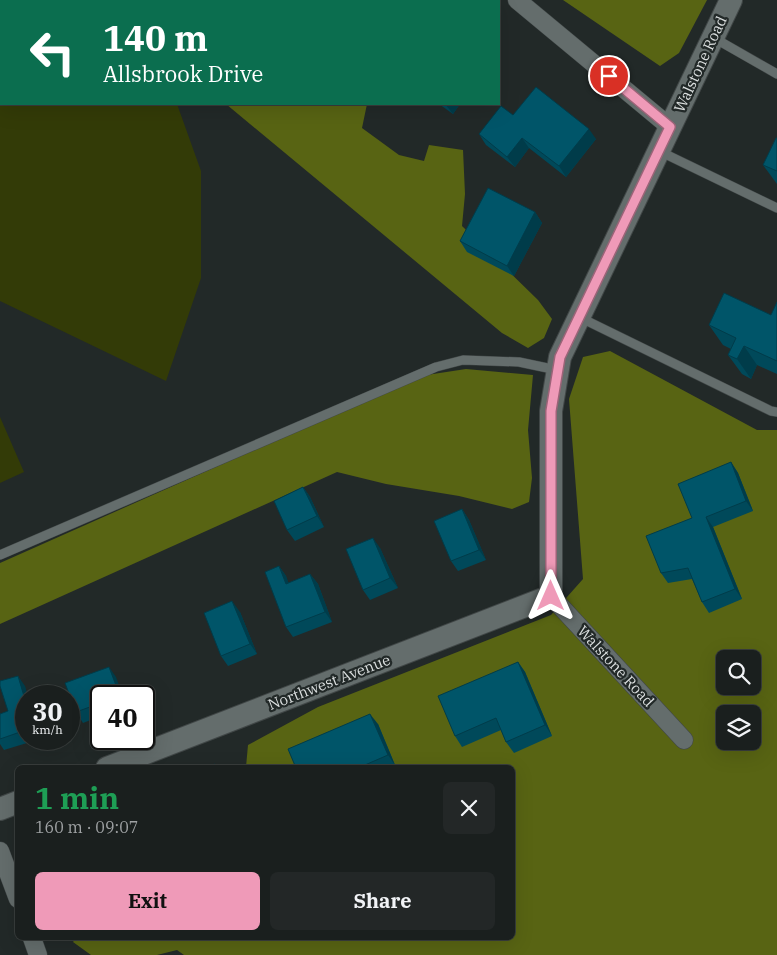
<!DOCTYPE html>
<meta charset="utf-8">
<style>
:root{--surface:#1a1f1e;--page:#232727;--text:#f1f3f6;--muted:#9fa2a4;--line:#383d3c;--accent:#ef9ab8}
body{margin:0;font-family:"IBM Plex Serif",serif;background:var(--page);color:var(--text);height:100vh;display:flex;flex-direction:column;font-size:19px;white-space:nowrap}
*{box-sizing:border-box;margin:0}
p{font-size:16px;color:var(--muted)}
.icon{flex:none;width:28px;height:28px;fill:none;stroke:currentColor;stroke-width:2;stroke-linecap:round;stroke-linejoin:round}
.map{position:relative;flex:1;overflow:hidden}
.details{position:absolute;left:15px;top:765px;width:500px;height:175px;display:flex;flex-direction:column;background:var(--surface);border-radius:8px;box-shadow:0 5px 20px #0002,0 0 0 1px var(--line)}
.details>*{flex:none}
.banner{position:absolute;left:0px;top:0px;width:500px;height:105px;box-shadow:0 5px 20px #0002,0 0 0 1px var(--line);background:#0b6e4f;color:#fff;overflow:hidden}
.buttons{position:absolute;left:716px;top:650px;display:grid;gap:10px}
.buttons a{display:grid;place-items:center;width:45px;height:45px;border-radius:8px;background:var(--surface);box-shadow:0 5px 20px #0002,0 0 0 1px var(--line);font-size:25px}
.speed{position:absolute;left:15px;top:685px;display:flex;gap:10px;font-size:25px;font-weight:700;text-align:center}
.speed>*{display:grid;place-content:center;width:65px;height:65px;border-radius:50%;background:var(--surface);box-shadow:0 5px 20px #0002,0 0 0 1px var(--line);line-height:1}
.speed small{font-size:12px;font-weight:400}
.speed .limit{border:2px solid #111;border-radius:8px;background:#fff;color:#111}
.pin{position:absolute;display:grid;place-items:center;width:42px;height:42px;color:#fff;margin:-21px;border:2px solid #fff;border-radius:50%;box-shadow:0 1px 5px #0007}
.me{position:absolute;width:55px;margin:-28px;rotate:0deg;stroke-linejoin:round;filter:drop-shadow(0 0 4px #0008)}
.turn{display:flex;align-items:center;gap:18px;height:105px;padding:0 20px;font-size:22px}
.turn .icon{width:65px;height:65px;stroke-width:2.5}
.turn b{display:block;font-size:35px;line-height:42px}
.round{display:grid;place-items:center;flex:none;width:52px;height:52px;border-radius:8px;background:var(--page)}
.head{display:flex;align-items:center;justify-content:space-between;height:85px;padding:0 20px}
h1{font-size:30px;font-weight:800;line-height:38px;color:#1e9e55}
.button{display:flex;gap:10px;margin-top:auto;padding:10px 20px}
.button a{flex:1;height:58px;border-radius:8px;background:var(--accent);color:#111;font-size:20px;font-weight:800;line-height:58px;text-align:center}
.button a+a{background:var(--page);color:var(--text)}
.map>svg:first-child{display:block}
</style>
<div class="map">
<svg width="777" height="955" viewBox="0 0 777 955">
<rect width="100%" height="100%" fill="#222928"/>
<!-- green -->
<g fill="#333b07">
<polygon points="1,26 1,104 177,104 201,171 201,278 166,381 0,301 0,28"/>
<polygon points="0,417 24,472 0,483"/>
</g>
<!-- forest -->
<g fill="#586413" fill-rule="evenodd">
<polygon points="101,0 223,0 225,1 103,1"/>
<polygon points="563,0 707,0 679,53 660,66"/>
<polygon points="226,104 367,104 362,128 399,155 424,161 429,145 463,150 465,194 462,226 538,300 552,319 544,338 528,348 502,333"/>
<path d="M610,351L757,430H777V955H184L177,950L157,955H91L73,942L76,938H512V768L246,767L248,745L318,707L551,615L583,579L569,399L583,357ZM725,659H752V686H725ZM725,714H752V741H725Z"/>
<polygon points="466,369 533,375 528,430 532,478 529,502 512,509 459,496 386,484 337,472 0,624 0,563 420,376"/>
</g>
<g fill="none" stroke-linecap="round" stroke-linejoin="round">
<!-- service casing -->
<g stroke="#414747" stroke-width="10">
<g id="service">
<polyline points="714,38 777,74"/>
<polyline points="659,151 777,208"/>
<polyline points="579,317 771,411 777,412"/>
<polyline points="0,555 436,367 463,360 519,362 557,370"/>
</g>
</g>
<!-- minor casing -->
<g stroke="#414747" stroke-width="19">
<g id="minor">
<polyline points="517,0 670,127"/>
<polyline points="551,596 684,740"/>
<polyline points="0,851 18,899"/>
<polyline points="32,938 38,955"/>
</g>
</g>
<!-- tertiary casing -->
<g stroke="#414747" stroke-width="24">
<g id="tertiary">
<polyline points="107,768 551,596 551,411 560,357 731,0"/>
<polyline points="0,809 18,802"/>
</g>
</g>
<!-- service -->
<use href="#service" stroke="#646d6c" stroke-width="9"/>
<!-- minor -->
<use href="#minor" stroke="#646d6c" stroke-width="18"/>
<!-- tertiary -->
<use href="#tertiary" stroke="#646d6c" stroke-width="22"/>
</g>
<!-- wall -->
<g fill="#00495a">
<polygon points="439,104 460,104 453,114"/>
<polygon points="513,115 596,139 566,177 529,148 515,167 486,145 479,134"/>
<polygon points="777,138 777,184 763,165"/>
<polygon points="535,212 542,223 514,276 467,252 460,241"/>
<polygon points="777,302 777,374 757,365 751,379 742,374 728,355 731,349 723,345 709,325 771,315"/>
<polygon points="731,462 738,473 753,511 713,527 742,599 709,613 702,602 692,579 668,583 661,573 692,518"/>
<polygon points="303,487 310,497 324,527 295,541 287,530"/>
<polygon points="462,509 469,520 486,560 458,571 451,561"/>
<polygon points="380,548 398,588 370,600 363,590"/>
<polygon points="279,566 286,576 288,583 310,574 318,584 332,622 293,637 286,627"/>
<polygon points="240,612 257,654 228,666 221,656"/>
<polygon points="518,662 525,672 552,736 514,753 506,742 501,730 462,747 455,736"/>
<polygon points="116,677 101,696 101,716 83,723 76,712"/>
<polygon points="25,686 26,696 26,739 40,739 4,750 0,744 0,714 8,711"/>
<polygon points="378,724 395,765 390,768 296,768"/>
</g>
<!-- shaded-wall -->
<g fill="#003c4a">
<polygon points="385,0 398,0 399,1 384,1"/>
<polygon points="445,104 460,104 453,114"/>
<polygon points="589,129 596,139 566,177 559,166"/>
<polygon points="522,138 529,148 515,167 507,157"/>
<polygon points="535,212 542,223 514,276 507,266"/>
<polygon points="744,346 757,365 751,379 737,359"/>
<polygon points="731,462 738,473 753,511 746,501"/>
<polygon points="303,487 310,497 324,527 317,516"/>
<polygon points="462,509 469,520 486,560 479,550"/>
<polygon points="706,517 713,527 742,599 735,589"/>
<polygon points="373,538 380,548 398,588 390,578"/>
<polygon points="279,566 286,576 293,594 286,584"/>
<polygon points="310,574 318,584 332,622 325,612"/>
<polygon points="232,601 240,612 257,654 250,644"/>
<polygon points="518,662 525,672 552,736 545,725"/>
<polygon points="109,667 116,677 123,696 120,696"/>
<polygon points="18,676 25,686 28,696 26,696 26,703"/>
<polygon points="370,714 378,724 395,765 388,755"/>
</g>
<!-- building -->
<g fill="#005569" stroke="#003c4a">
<polygon points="298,0 385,0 384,1 299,1"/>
<polygon points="536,87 589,129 559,166 522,138 507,157 479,134 501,106 513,115"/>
<polygon points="776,138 777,138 777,171 763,165"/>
<polygon points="488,188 535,212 507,266 460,241"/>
<polygon points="724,293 771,315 777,302 777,361 744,346 737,359 728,355 736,338 709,325"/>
<polygon points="731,462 746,501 706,517 735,589 702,602 688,568 661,573 646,536 692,518 678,484"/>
<polygon points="303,487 317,516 287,530 274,501"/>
<polygon points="462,509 479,550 451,561 434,521"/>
<polygon points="373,538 390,578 363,590 346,549"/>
<polygon points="279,566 286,584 310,574 325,612 286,627 265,572"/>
<polygon points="232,601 250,644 221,656 204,613"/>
<polygon points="518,662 545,725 506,742 496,718 455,736 438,696"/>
<polygon points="109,667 120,696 101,696 101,703 76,712 65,683"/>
<polygon points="18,676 26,703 26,730 0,739 0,714 8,711 0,686 0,681"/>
<polygon points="370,714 388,755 358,768 296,768 288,749"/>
<polygon points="215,764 216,768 207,768"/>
</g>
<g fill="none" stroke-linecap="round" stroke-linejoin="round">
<!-- route casing -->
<g stroke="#9b6478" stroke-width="12">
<polyline id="route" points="551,596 551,411 560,357 670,127 609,76"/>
</g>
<!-- route -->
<use href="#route" stroke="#ef9ab8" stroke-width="9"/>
</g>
<g text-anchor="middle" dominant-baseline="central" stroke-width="4.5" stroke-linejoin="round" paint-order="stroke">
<!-- street labels -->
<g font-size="15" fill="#dbdfdf" stroke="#222928">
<text transform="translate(700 64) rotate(-65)">Walstone Road</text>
<text transform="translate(616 666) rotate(47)">Walstone Road</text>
<text transform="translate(329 682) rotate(-21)">Northwest Avenue</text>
</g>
</g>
</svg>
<div class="buttons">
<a><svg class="icon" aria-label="search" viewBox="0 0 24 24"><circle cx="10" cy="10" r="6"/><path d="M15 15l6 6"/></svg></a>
<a><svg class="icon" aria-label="layers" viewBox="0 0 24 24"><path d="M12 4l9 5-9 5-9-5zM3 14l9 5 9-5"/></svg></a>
</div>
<div class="speed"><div>30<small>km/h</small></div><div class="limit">40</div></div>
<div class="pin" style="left:609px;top:76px;background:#d93025"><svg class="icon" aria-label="arrive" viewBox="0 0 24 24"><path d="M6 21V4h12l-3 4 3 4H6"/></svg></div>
<svg class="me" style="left:551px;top:596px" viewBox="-20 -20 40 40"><path d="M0-17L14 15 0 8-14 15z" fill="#ef9ab8" stroke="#fff" stroke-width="4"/></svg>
<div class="banner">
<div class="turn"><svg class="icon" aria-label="left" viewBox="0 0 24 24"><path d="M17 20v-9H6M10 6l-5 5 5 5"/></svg><div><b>140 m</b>Allsbrook Drive</div></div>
</div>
<section class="details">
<div class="head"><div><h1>1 min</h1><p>160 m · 09:07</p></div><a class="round"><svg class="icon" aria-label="close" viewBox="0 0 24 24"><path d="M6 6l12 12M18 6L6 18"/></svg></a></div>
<div class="button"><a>Exit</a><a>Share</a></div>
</section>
</div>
